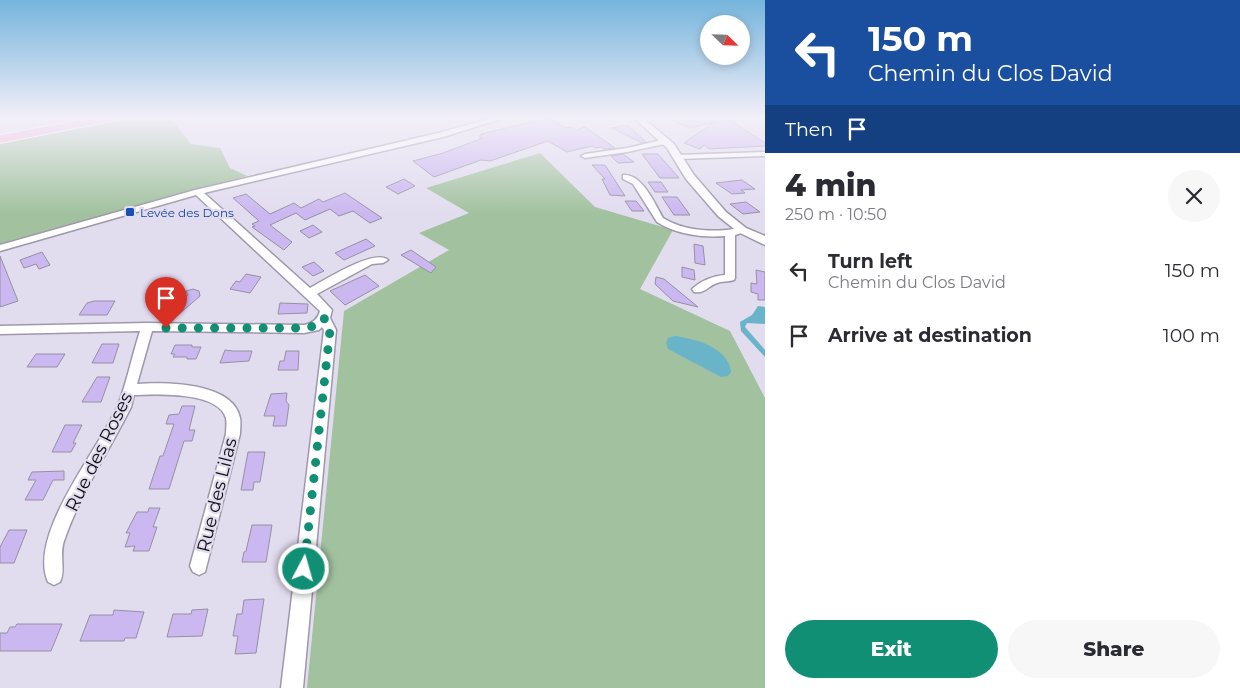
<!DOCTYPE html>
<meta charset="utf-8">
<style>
:root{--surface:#fff;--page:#f7f7f7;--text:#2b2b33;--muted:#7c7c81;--accent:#108f75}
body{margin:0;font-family:Montserrat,sans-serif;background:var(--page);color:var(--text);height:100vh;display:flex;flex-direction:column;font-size:19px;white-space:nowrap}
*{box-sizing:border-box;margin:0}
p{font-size:16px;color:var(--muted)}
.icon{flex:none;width:28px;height:28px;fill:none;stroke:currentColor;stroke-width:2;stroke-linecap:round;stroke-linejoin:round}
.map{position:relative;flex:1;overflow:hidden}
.side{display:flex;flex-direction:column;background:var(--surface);width:475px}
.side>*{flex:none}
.top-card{background:#1a4fa0;color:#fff;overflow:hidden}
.needle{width:32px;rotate:113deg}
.tools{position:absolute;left:700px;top:15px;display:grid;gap:10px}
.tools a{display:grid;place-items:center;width:50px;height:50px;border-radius:50%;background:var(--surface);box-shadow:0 2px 8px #0003;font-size:25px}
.pin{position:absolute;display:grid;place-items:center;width:42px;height:42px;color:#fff;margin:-51px -21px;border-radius:50% 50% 50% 0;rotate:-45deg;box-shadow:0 0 5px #0007}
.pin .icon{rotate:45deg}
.me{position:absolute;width:55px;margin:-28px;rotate:6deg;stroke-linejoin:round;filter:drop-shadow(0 0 4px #0008)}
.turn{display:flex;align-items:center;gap:18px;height:105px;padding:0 20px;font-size:22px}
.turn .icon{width:65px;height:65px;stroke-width:2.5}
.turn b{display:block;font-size:35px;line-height:42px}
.then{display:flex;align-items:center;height:48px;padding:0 20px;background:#0003;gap:10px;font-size:19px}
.round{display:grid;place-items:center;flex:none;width:52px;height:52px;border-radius:26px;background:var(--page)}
.head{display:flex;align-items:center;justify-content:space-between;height:85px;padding:0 20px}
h1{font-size:30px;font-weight:800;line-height:38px}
.cta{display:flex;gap:10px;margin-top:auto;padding:10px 20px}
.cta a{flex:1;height:58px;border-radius:30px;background:var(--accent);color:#fff;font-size:20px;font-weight:800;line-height:58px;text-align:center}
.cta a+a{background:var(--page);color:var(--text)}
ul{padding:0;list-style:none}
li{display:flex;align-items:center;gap:15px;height:65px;padding:0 20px}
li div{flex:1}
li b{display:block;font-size:19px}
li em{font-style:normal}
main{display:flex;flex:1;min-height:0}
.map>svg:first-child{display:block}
</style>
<main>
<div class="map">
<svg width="765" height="688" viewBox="0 0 765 688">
<rect width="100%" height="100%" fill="#e2dcef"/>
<!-- green -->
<g fill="#a2c29f">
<polygon points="138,117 170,117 191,144 220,148 230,168 247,176 0,245 0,143"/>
<polygon points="540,153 595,207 673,230 640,289 730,331 765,398 765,688 307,688 344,311 449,250 419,233 469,213 426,188"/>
</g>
<!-- water -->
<g fill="#6ab4ca">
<polygon points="758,306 765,307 765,324 747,323 745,327 765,350 765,357 741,331 740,322 752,315"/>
<path d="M675,336C696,339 728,347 731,372L728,376L721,377L668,349L666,343L668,338Z"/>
</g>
<!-- building -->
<g fill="#cbb8f0" stroke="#9690a2">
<polygon points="528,117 546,117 566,128 571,127 576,130 585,127 615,148 604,149 601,147 595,148 592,146 567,152 548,141 490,161 481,160 434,177 413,161 443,153 483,138 479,136 483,134 481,134 535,121"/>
<polygon points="665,117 726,117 765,143 765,146 709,149 704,145 700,149 684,143 714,122 690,128"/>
<polygon points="627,125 646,142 645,142 642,143 612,128"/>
<polygon points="623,154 634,162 618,163 611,156"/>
<polygon points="642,154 658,154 679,178 660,178"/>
<polygon points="592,165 605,165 625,196 610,195 602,179 605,179"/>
<polygon points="404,179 415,186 398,194 386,187"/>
<polygon points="742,180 755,189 741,190 745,193 732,194 716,183"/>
<polygon points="648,182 661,182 668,192 655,192"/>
<polygon points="345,193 382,218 370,223 353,211 339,216 330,209 305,220 296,213 270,225 292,242 284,250 252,227 255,226 252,224 259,221 233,198 246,194 270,214 294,203 301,208 319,199 323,202"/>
<polygon points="662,197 677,197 690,215 674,215"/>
<polygon points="625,201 636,201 644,211 632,211"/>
<polygon points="746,202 760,212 743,214 730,204"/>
<polygon points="313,225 322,232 309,238 300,231"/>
<polygon points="366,239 375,246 344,260 335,253"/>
<polygon points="694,244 703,246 705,265 695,263"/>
<polygon points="411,250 436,267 431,273 401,255"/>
<polygon points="42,252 50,265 39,269 36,264 24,268 20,260"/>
<polygon points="0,256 18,301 0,307"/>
<polygon points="314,262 324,271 313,276 302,267"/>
<polygon points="682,267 694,270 695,280 682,277"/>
<polygon points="756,270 765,272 765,300 758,300 758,294 751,292 751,283 757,284"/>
<polygon points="246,274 261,277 250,293 230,289 236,281 240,282"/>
<polygon points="365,275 379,286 345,305 330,291"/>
<polygon points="656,277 664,279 698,307 673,301 655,284"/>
<polygon points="193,289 199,291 200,296 178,315 168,312 188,295 186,291"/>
<polygon points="94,301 115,301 107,315 79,315 87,303"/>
<polygon points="280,303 308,304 307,313 278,314"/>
<polygon points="102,344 119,344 113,363 92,363"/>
<polygon points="175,345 192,345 192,347 201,347 196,359 187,359 187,357 173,357 175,354 171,354"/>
<polygon points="225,350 233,351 252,351 249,361 220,363"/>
<polygon points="286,351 299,351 298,370 278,370 280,361 284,361"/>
<polygon points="36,354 65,354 57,367 27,367"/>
<polygon points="97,377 110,377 101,402 82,402"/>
<polygon points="287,393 286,401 289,405 286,426 273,426 275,416 264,416 271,394"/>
<polygon points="182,406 195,406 189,430 195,430 192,441 184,441 169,489 149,489 160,456 163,456 174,424 166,424 169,415 179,414"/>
<polygon points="65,425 82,425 73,443 76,443 71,452 52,452"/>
<polygon points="248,452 265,452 260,482 254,482 253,490 241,490"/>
<polygon points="64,471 64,480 53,480 43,500 25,500 36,480 28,480 32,472"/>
<polygon points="149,508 160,508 153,527 157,527 149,551 133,551 135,546 125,547 130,533 126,533 137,512 148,512"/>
<polygon points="252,525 272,525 266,562 242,562 244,552 246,551"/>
<polygon points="9,530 27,530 14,563 0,563 0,547"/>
<polygon points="264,599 256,653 235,654 238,636 233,636 237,614 242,614 244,600"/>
<polygon points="208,609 202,636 167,637 173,614 191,614 192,610"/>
<polygon points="114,610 144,612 136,638 125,638 124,641 80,641 90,615 113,615"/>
<polygon points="17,624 62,624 51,651 0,651 0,633 7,633 10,627 15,627"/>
</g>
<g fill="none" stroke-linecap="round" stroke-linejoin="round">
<!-- minor casing -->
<g stroke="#9e98aa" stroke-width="3">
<g id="minor">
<path d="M497,117H507L443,137L204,193L310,288C325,280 375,248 388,260L383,263L372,264L317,294L332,310L330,318L336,330L303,688H281L324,330L322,327L319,330L304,333L152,331L137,384C165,382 233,382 240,418C241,423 240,429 240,434L205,572L199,575L193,572L190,566L226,434C226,429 227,423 226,418C218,391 156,394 134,395L131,407C109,451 80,494 64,541C59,555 66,570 60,582L54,585L48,582C27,534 99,450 118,405C127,382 132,356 140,331L0,334V326L147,323L304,325C313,323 318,319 320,311L196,195L0,251V245L195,190L438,133Z"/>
<polygon points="666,139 669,139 669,143 627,152 585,158 581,156 585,154 627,148"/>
<polygon points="765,152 765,156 678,159 674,157 678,155"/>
<path d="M623,175C642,173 655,204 663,218C680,229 706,232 726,230C732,230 739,227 745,228V232L735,235V278L734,280C728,282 722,281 717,283C708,286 705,294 694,292L692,289C701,281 712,276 725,275V236C703,238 675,234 657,222L633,184L623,179Z"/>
</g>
</g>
<!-- tertiary casing -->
<g stroke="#9e98aa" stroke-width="3">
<polygon id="tertiary" points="633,117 642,117 674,144 694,175 726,212 746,228 765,236 765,245 738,232 718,216 686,179 667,148"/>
</g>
<!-- trunk casing -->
<g stroke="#fff" stroke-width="2">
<polygon id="trunk" points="99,117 121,117 116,120 0,143 0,135"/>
</g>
<!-- minor -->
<use href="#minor" fill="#fff" fill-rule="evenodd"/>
<!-- tertiary -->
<use href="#tertiary" fill="#fff" fill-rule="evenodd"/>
<!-- trunk -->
<use href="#trunk" fill="#f6aad4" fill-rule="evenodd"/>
</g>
<!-- sky -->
<linearGradient id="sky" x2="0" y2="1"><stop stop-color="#75b4dc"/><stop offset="0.55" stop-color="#f2eff8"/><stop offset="1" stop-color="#f2eff8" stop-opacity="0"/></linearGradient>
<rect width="765" height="213" fill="url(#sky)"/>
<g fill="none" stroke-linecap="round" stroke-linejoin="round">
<!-- route -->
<polyline stroke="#108f75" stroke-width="9" stroke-dasharray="0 16.2" points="166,328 304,328 315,326 324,318 330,330 304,569"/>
</g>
<!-- markers -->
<rect fill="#1a4fb4" stroke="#e2dcef" stroke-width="2" x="125" y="207" width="10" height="10" rx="2.5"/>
<g text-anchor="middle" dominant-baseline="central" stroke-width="4.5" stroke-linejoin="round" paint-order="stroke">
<!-- far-transit labels -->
<g font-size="12" fill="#164399" stroke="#e2dcef" text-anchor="start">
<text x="140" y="212">Levée des Dons</text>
</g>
<!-- near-street labels -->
<g font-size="18" fill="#0f0d13" stroke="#e2dcef">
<text transform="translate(99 452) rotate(-64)">Rue des Roses</text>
<text transform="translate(217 495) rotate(-76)">Rue des Lilas</text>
</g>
</g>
</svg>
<div class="tools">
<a><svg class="needle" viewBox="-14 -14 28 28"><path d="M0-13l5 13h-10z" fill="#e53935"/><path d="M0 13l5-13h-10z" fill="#7c7c81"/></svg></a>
</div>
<div class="pin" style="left:166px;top:328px;background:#d93025"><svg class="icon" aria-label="arrive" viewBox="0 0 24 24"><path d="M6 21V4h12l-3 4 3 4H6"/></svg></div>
<svg class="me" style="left:304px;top:569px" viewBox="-20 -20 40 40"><circle r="17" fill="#108f75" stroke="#fff" stroke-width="3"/><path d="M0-11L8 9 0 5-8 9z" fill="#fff"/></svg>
</div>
<section class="side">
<div class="top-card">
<div class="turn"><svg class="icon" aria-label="left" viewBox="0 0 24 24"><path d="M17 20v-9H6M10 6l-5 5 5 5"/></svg><div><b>150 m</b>Chemin du Clos David</div></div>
<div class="then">Then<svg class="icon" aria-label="arrive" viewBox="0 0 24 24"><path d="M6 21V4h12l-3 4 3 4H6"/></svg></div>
</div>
<div class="head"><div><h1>4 min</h1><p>250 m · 10:50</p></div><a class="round"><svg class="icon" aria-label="close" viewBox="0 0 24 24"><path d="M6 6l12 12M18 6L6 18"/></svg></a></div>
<ul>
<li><svg class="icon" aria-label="left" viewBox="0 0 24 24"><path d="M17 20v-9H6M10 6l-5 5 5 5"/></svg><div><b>Turn left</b><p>Chemin du Clos David</p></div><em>150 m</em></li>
<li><svg class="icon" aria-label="arrive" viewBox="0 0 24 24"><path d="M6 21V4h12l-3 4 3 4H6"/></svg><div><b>Arrive at destination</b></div><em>100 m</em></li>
</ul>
<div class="cta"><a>Exit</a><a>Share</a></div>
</section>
</main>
